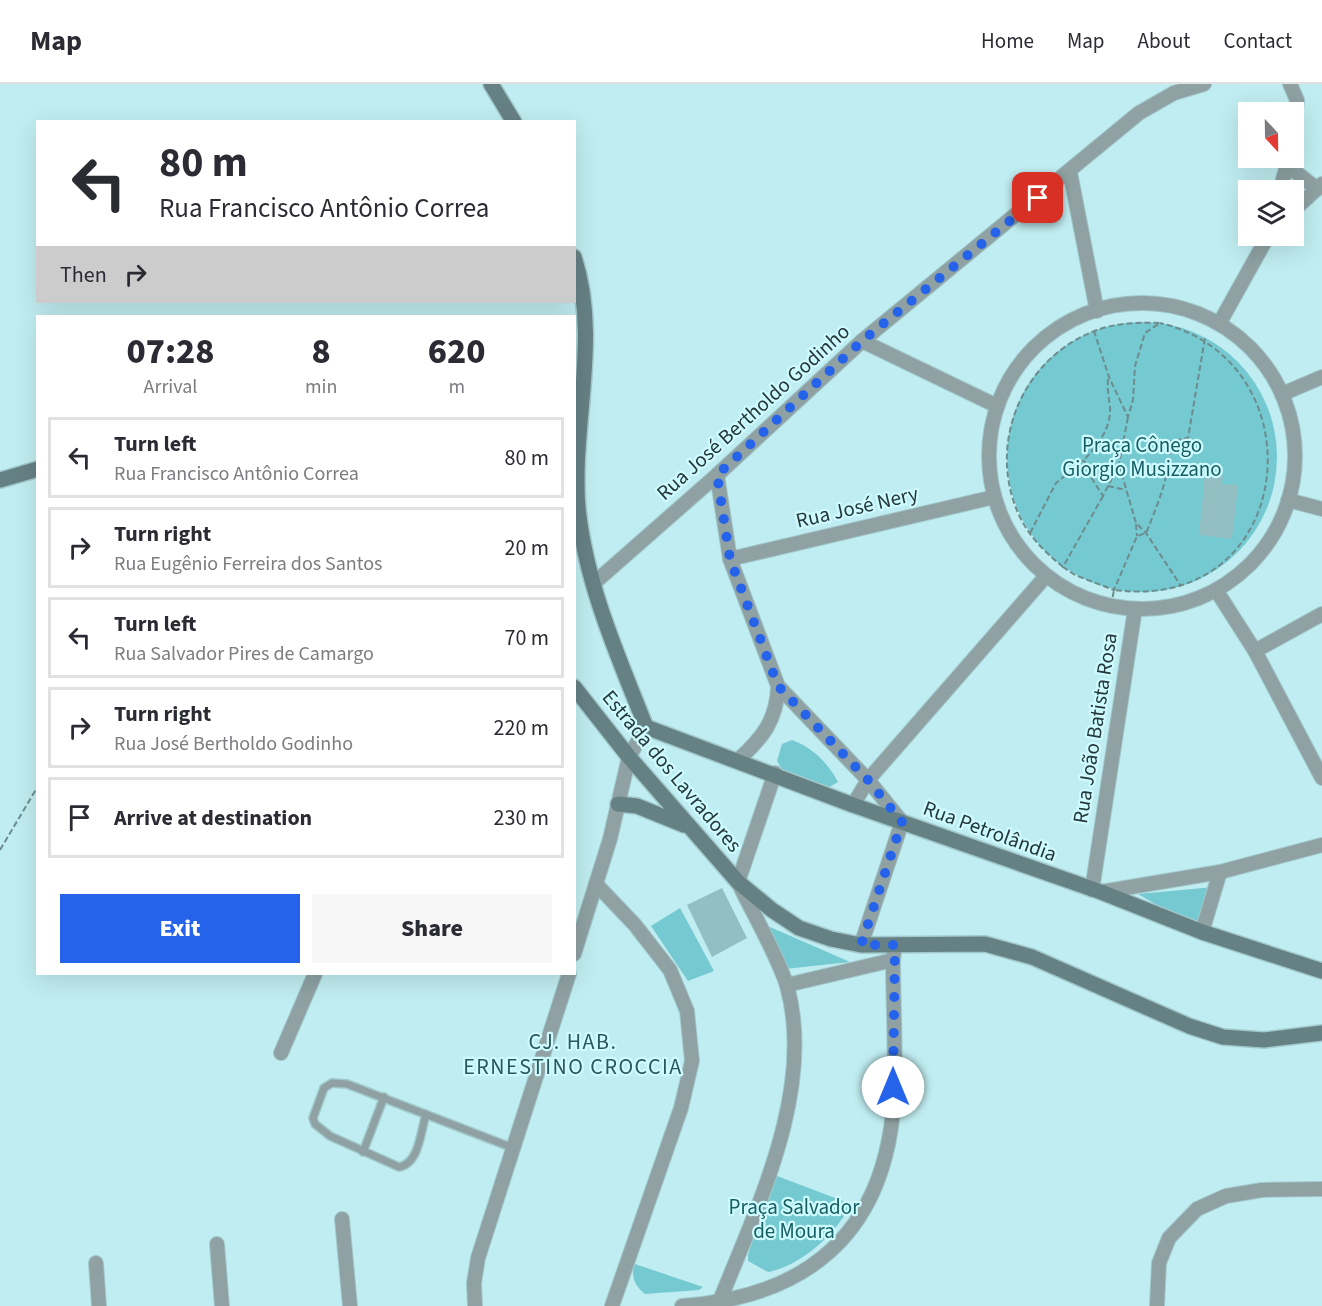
<!DOCTYPE html>
<meta charset="utf-8">
<style>
:root{--surface:#fff;--page:#f7f7f7;--text:#2b2b33;--muted:#7c7c81;--line:#e1e1e2;--accent:#2563eb}
body{margin:0;font-family:"Source Sans 3",sans-serif;background:var(--page);color:var(--text);height:100vh;display:flex;flex-direction:column;font-size:22px;white-space:nowrap}
*{box-sizing:border-box;margin:0}
p{font-size:20px;color:var(--muted)}
.icon{flex:none;width:33px;height:33px;fill:none;stroke:currentColor;stroke-width:2;stroke-linecap:round;stroke-linejoin:round}
.map{position:relative;flex:1;overflow:hidden}
.side{position:absolute;left:36px;top:231px;width:540px;height:660px;display:flex;flex-direction:column;background:var(--surface);border-radius:0px;box-shadow:0 6px 24px #0002}
.side>*{flex:none}
.top-card{position:absolute;left:36px;top:36px;width:540px;height:183px;border-radius:0px;box-shadow:0 6px 24px #0002;background:#fff;color:var(--text);overflow:hidden}
.needle{width:39px;rotate:158deg}
.controls{position:absolute;left:1238px;top:18px;display:grid;gap:12px}
.controls a{display:grid;place-items:center;width:66px;height:66px;border-radius:0px;background:var(--surface);box-shadow:0 6px 24px #0002;font-size:30px}
.pin{position:absolute;display:grid;place-items:center;width:51px;height:51px;color:#fff;margin:-26px;border-radius:12px;box-shadow:0 3px 9px #0006}
.me{position:absolute;width:66px;margin:-33px;rotate:0deg;stroke-linejoin:round;filter:drop-shadow(0 0 4px #0008)}
.turn{display:flex;align-items:center;gap:21px;height:126px;padding:0 24px;font-size:27px}
.turn .icon{width:78px;height:78px;stroke-width:2.5}
.turn b{display:block;font-size:42px;line-height:51px}
.then{display:flex;align-items:center;height:57px;padding:0 24px;background:#0003;gap:12px;font-size:22px}
.eta{display:flex;justify-content:space-evenly;align-items:center;height:102px;text-align:center}
.eta b{font-size:36px;font-weight:800;line-height:42px}
.button{display:flex;gap:12px;margin-top:auto;padding:12px 24px}
.button a{flex:1;height:69px;border-radius:0px;background:var(--accent);color:#fff;font-size:24px;font-weight:800;line-height:69px;text-align:center}
.button a+a{background:var(--page);color:var(--text)}
ul{padding:0;list-style:none}
li{display:flex;align-items:center;gap:18px;height:81px;margin:0 12px 9px;padding:0 12px;border:3px solid var(--line);border-radius:0px}
li div{flex:1}
li b{display:block;font-size:22px}
li em{font-style:normal}
header{display:flex;align-items:center;gap:36px;box-sizing:border-box;height:84px;padding:0 30px;background:var(--surface);border-bottom:2px solid var(--line)}
header strong{font-size:28px}
nav{display:flex;gap:33px;margin-inline-start:auto;font-size:21px}
.map>svg:first-child{display:block}
</style>
<header>
<strong>Map</strong>
<nav><a>Home</a><a>Map</a><a>About</a><a>Contact</a></nav>
</header>
<div class="map">
<svg width="1322" height="1222" viewBox="0 0 1322 1222">
<rect width="100%" height="100%" fill="#c0edf1"/>
<!-- green -->
<g fill="#75c9d1">
<circle cx="1142" cy="373" r="135"/>
<path d="M792,656C812,663 828,679 838,698L824,706L783,687L777,677L782,660Z"/>
<polygon points="1214,803 1200,846 1138,810"/>
<polygon points="680,824 714,887 688,897 651,842"/>
<polygon points="761,839 850,878 785,885"/>
<path d="M777,1092L851,1120C836,1150 801,1182 768,1188L748,1177V1171L762,1125Z"/>
<path d="M635,1180L703,1203L699,1206L645,1210C635,1202 630,1192 635,1180Z"/>
</g>
<!-- building -->
<g fill="#93bfc3">
<polygon points="1205,390 1223,392 1222,400 1238,401 1232,455 1199,451"/>
<polygon points="722,804 747,854 712,873 687,821"/>
</g>
<g fill="none" stroke-linecap="round" stroke-linejoin="round">
<!-- lane casing -->
<g stroke="#a1c9cc" stroke-width="10">
<g id="lane">
<path d="M426,1030C421,1047 419,1080 399,1083L330,1052L315,1040L313,1034L324,1004L332,999L347,1000L513,1064"/>
<polyline points="363,1068 384,1013"/>
</g>
</g>
<!-- street casing -->
<g stroke="#a1c9cc" stroke-width="16">
<g id="street">
<polyline points="1290,0 1297,16 1293,52"/>
<polyline points="1287,81 1317,105"/>
<polyline points="1070,88 1097,227"/>
<polyline points="1280,106 1289,74"/>
<polyline points="1293,127 1322,100"/>
<circle cx="1142" cy="372" r="153"/>
<polyline points="1219,240 1268,152"/>
<polyline points="862,257 997,322"/>
<polyline points="1282,310 1322,293"/>
<polyline points="717,391 730,475 778,602 868,696 902,738 861,861"/>
<polyline points="1288,416 1322,425"/>
<polyline points="730,475 994,413"/>
<polyline points="593,500 717,391 862,257 1139,29 1174,9 1204,0"/>
<polyline points="1216,506 1255,567 1322,694"/>
<polyline points="1255,567 1322,530"/>
<path d="M738,676C763,654 777,635 778,602"/>
<polyline points="853,721 868,696 1046,492"/>
<polyline points="596,800 635,841 670,886 687,927 692,977 681,1024 612,1222"/>
<polyline points="1092,806 1135,525"/>
<polyline points="1101,808 1220,788 1322,761"/>
<polyline points="1202,848 1220,788"/>
<polyline points="574,870 610,755 629,673 646,643"/>
<polyline points="787,901 893,876 894,868"/>
<polyline points="281,969 315,890"/>
<polyline points="342,1135 350,1222"/>
<polyline points="217,1160 222,1222"/>
<polyline points="96,1179 99,1222"/>
<path d="M719,1219C756,1125 816,1006 787,902C778,872 752,828 738,798L775,689"/>
<polyline points="475,1222 474,1199 478,1174 569,890"/>
<path d="M682,1222C804,1213 881,1153 893,1027C897,978 893,926 893,876"/>
<polyline points="1157,1222 1159,1179 1169,1154 1197,1125 1226,1112 1262,1106 1322,1105"/>
</g>
</g>
<!-- secondary casing -->
<g stroke="#a1c9cc" stroke-width="18">
<g id="secondary">
<polyline points="491,0 514,38"/>
<path d="M574,173C601,254 571,342 578,424C586,501 618,572 646,643L853,721L1101,808L1202,848L1322,887"/>
<polyline points="0,396 38,385"/>
<polyline points="574,603 629,673 738,798 772,826 799,844 831,855 861,861 985,860 1032,873 1189,942 1223,953 1264,956 1322,949"/>
<polyline points="618,720 637,722 684,741"/>
</g>
</g>
<!-- path -->
<g stroke="#6d8c8e" stroke-width="2" stroke-dasharray="6 3" stroke-linecap="butt">
<path d="M1108,295C1107,306 1109,314 1110,324C1111,345 1097,362 1084,376L1089,390L1103,412L1119,380L1128,333"/>
<polyline points="1119,381 1136,439 1146,449 1181,502"/>
<polyline points="1108,402 1126,406"/>
<path d="M1103,412L1063,483L1075,491L1114,506L1137,452L1146,449C1160,415 1169,393 1171,357L1188,354L1205,254"/>
<polyline points="1136,440 1137,452"/>
<polyline points="1030,449 1056,399 1084,376"/>
<path d="M1063,483C1045,468 1029,453 1019,431C986,359 1023,273 1097,246C1117,239 1139,238 1160,239L1145,249L1135,282L1133,316L1128,333L1109,293L1094,247"/>
<path d="M1111,522L1114,506C1297,530 1322,278 1160,239"/>
<polyline points="0,766 38,702"/>
</g>
<!-- lane -->
<use href="#lane" stroke="#8fa1a3" stroke-width="7"/>
<!-- street -->
<use href="#street" stroke="#8fa1a3" stroke-width="14"/>
<!-- secondary -->
<use href="#secondary" stroke="#668184" stroke-width="15"/>
</g>
<g fill="none" stroke-linecap="round" stroke-linejoin="round">
<!-- route -->
<polyline stroke="#2563eb" stroke-width="10" stroke-dasharray="0 18" points="893,1003 895,861 861,861 902,738 868,696 778,602 730,475 717,391 862,257 1038,114"/>
</g>
<g text-anchor="middle" dominant-baseline="central" stroke-width="4.5" stroke-linejoin="round" paint-order="stroke">
<!-- street labels -->
<g font-size="21" fill="#263839" stroke="#cdfbff">
<text transform="translate(753 328) rotate(-42)">Rua José Bertholdo Godinho</text>
<text transform="translate(857 423) rotate(-13)">Rua José Nery</text>
<text transform="translate(1095 644) rotate(-81)">Rua João Batista Rosa</text>
<text transform="translate(672 687) rotate(50)">Estrada dos Lavradores</text>
<text transform="translate(990 747) rotate(20)">Rua Petrolândia</text>
</g>
<!-- park labels -->
<g font-size="21" fill="#165e63" stroke="#cdfbff">
<text x="1142" y="361">Praça Cônego<tspan x="1142" dy="24">Giorgio Musizzano</tspan></text>
<text x="794" y="1123">Praça Salvador<tspan x="794" dy="24">de Moura</tspan></text>
</g>
<!-- neighbourhood labels -->
<g font-size="22" letter-spacing="1.5" fill="#2d565a" stroke="#cdfbff">
<text x="573" y="958">CJ. HAB.<tspan x="573" dy="25">ERNESTINO CROCCIA</tspan></text>
</g>
</g>
</svg>
<div class="controls">
<a><svg class="needle" viewBox="-14 -14 28 28"><path d="M0-13l5 13h-10z" fill="#e53935"/><path d="M0 13l5-13h-10z" fill="#7c7c81"/></svg></a>
<a><svg class="icon" aria-label="layers" viewBox="0 0 24 24"><path d="M12 4l9 5-9 5-9-5zM3 14l9 5 9-5"/></svg></a>
</div>
<div class="pin" style="left:1038px;top:114px;background:#d93025"><svg class="icon" aria-label="arrive" viewBox="0 0 24 24"><path d="M6 21V4h12l-3 4 3 4H6"/></svg></div>
<svg class="me" style="left:893px;top:1003px" viewBox="-20 -20 40 40"><circle r="19" fill="#fff"/><path d="M0-13L10 11 0 6-10 11z" fill="#2563eb"/></svg>
<div class="top-card">
<div class="turn"><svg class="icon" aria-label="left" viewBox="0 0 24 24"><path d="M17 20v-9H6M10 6l-5 5 5 5"/></svg><div><b>80 m</b>Rua Francisco Antônio Correa</div></div>
<div class="then">Then<svg class="icon" aria-label="right" viewBox="0 0 24 24"><path d="M7 20v-9h11M14 6l5 5-5 5"/></svg></div>
</div>
<section class="side">
<div class="eta">
<div><b>07:28</b><p>Arrival</p></div>
<div><b>8</b><p>min</p></div>
<div><b>620</b><p>m</p></div>
</div>
<ul>
<li><svg class="icon" aria-label="left" viewBox="0 0 24 24"><path d="M17 20v-9H6M10 6l-5 5 5 5"/></svg><div><b>Turn left</b><p>Rua Francisco Antônio Correa</p></div><em>80 m</em></li>
<li><svg class="icon" aria-label="right" viewBox="0 0 24 24"><path d="M7 20v-9h11M14 6l5 5-5 5"/></svg><div><b>Turn right</b><p>Rua Eugênio Ferreira dos Santos</p></div><em>20 m</em></li>
<li><svg class="icon" aria-label="left" viewBox="0 0 24 24"><path d="M17 20v-9H6M10 6l-5 5 5 5"/></svg><div><b>Turn left</b><p>Rua Salvador Pires de Camargo</p></div><em>70 m</em></li>
<li><svg class="icon" aria-label="right" viewBox="0 0 24 24"><path d="M7 20v-9h11M14 6l5 5-5 5"/></svg><div><b>Turn right</b><p>Rua José Bertholdo Godinho</p></div><em>220 m</em></li>
<li><svg class="icon" aria-label="arrive" viewBox="0 0 24 24"><path d="M6 21V4h12l-3 4 3 4H6"/></svg><div><b>Arrive at destination</b></div><em>230 m</em></li>
</ul>
<div class="button"><a>Exit</a><a>Share</a></div>
</section>
</div>
